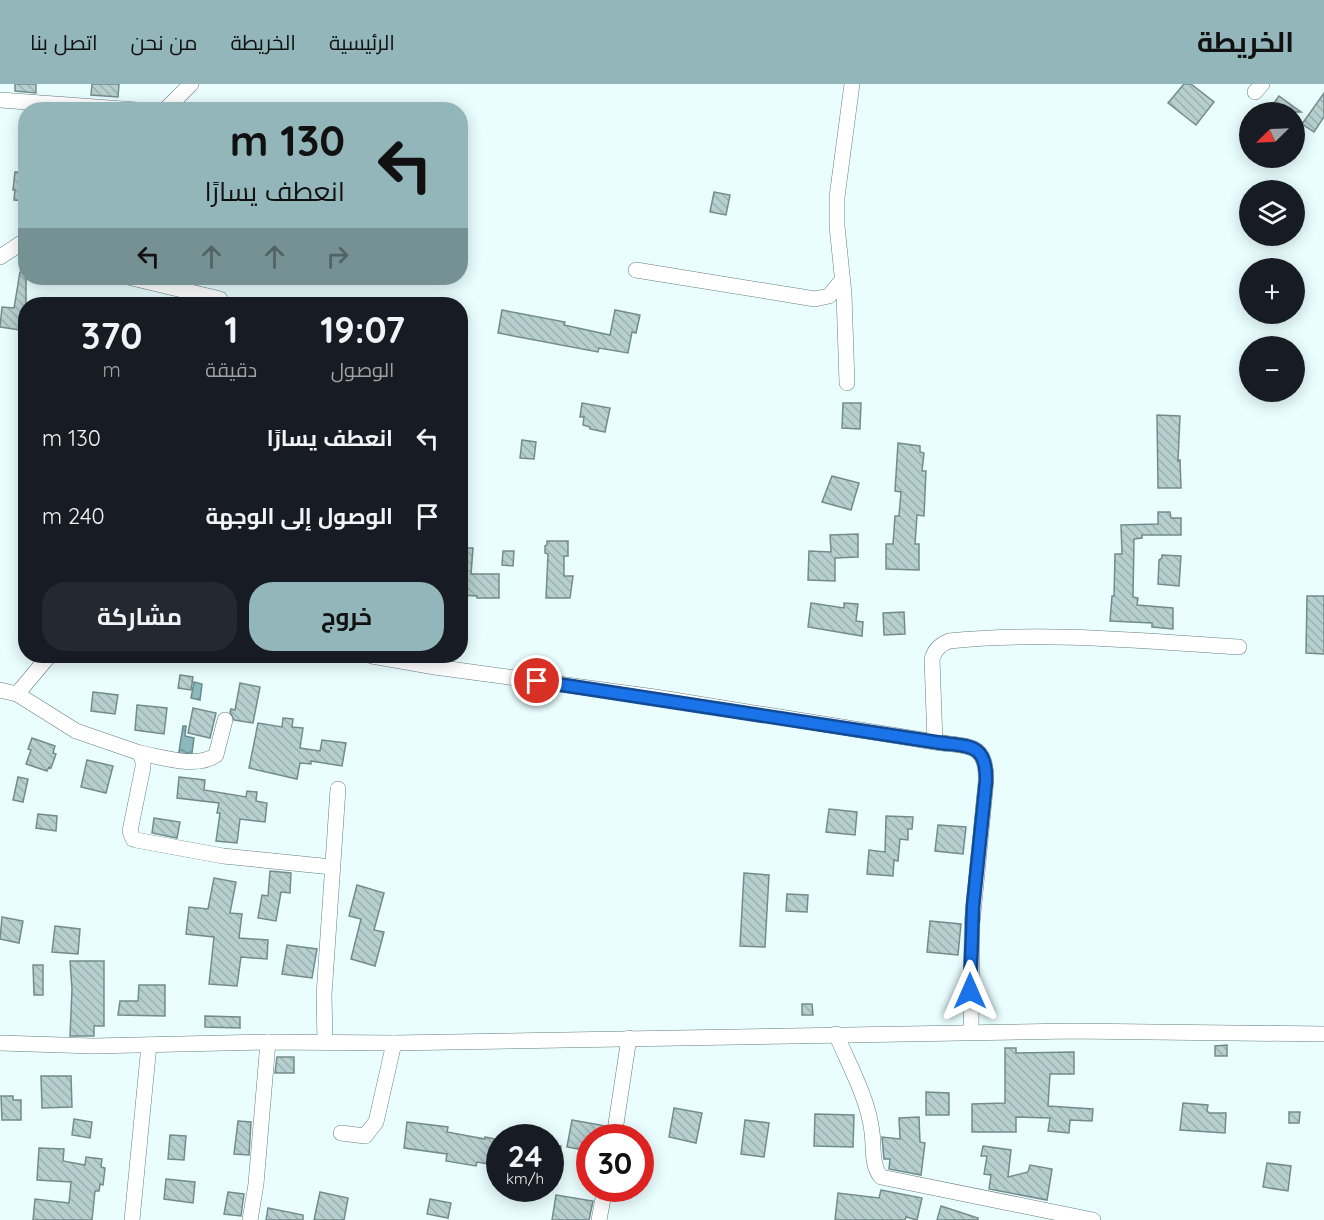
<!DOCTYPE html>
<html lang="ar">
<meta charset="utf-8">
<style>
:root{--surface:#171b24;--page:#242831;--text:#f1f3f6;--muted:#9ea1a6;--accent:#93b6ba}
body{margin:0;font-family:Quicksand,Cairo,sans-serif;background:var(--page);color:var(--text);direction:rtl;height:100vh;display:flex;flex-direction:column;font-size:22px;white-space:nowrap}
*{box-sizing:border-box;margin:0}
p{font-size:20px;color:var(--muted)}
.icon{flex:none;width:33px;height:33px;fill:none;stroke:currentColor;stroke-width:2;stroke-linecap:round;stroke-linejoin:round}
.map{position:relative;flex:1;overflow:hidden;direction:ltr}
.side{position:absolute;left:18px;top:213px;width:450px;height:366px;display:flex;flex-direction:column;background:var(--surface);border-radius:24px;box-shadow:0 3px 15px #0003;direction:rtl}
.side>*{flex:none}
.guide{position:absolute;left:18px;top:18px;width:450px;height:183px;border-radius:24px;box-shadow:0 3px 15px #0003;direction:rtl;background:#93b6ba;color:#111;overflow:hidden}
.needle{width:39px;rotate:246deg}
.tools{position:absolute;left:1239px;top:18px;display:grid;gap:12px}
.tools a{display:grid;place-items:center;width:66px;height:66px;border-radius:50%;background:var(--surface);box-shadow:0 3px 15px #0003;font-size:30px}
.speed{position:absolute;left:486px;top:1040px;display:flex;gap:12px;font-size:30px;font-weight:700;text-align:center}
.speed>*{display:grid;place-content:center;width:78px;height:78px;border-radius:50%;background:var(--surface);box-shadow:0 3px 15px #0003;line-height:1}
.speed small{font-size:15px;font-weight:400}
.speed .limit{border:9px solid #d22;background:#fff;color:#111}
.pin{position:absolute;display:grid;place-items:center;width:51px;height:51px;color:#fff;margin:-26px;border:3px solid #fff;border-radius:50%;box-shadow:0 2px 6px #0007}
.me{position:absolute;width:66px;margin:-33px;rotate:0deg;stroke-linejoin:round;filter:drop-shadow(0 0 4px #0008)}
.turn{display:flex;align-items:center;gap:21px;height:126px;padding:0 24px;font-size:27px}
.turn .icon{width:78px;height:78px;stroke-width:2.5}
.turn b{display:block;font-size:42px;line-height:51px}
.lanes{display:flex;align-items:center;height:57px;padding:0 24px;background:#0003;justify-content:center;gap:30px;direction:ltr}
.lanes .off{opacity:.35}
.eta{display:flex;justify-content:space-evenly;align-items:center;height:102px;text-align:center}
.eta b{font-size:36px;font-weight:700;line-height:42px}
.button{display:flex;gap:12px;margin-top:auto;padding:12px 24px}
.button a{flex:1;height:69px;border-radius:24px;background:var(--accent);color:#111;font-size:24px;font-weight:700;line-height:69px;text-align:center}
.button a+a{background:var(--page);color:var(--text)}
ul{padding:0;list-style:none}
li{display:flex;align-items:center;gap:18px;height:78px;padding:0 24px}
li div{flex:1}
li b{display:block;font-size:22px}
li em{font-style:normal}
header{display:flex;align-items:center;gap:36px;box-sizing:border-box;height:84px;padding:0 30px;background:var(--accent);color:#111}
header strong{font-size:28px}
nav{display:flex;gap:33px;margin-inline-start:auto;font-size:21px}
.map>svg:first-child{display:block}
</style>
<header>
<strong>الخريطة</strong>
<nav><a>الرئيسية</a><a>الخريطة</a><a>من نحن</a><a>اتصل بنا</a></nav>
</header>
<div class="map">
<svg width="1324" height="1136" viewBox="0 0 1324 1136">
<defs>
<pattern id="water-ripples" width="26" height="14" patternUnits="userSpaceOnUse" patternTransform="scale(1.5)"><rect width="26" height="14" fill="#8bb9bc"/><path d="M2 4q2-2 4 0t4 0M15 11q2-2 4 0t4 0" fill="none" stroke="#719699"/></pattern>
<pattern id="building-back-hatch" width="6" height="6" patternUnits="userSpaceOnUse" patternTransform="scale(1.5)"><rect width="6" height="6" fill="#b6cfd0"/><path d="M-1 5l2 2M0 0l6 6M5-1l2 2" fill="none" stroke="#9cb2b2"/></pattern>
</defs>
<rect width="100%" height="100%" fill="#eafeff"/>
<!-- water -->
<g fill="url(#water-ripples)" stroke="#698c8f" stroke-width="1.5">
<polygon points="194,598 202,600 200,616 191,614"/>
<polygon points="183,642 186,642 185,652 194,654 191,676 178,674"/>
</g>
<!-- building -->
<g fill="url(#building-back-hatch)" stroke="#748b8c" stroke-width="1.5">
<polygon points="15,0 36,0 36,9 15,7"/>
<polygon points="92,0 119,0 118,13 91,11"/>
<polygon points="1184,0 1191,0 1214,18 1196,41 1168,19"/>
<polygon points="1324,9 1324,33 1314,48 1302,40"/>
<polygon points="1279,12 1301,28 1267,28"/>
<polygon points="15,88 26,89 26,117 14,116 15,106 13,106"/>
<polygon points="714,108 730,111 726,131 710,128"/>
<polygon points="20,188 26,189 26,247 0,243 2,223 14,224"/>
<polygon points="502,226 565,238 564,241 610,251 615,226 640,231 636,249 632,248 628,269 599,264 598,268 498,249"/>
<polygon points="582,319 610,324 605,348 590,345 590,343 583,341 584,333 580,333"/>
<polygon points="843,319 861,319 860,345 842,344"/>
<polygon points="1157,331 1180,332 1178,377 1180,376 1181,404 1158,404"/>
<polygon points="522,356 536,358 534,375 520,374"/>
<polygon points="898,359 920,362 920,368 924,369 922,387 926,387 924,432 917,431 915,460 919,460 919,486 886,485 886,460 893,460 895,432 899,432 901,408 895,407"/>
<polygon points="832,392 859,399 851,426 822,418"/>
<polygon points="1158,428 1170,428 1171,434 1181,434 1181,451 1142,451 1142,454 1134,455 1133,513 1138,514 1137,521 1173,524 1173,545 1152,543 1152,539 1110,537 1112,512 1114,512 1115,470 1122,470 1121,441 1158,440"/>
<polygon points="858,450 858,473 835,474 835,497 808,496 809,467 831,468 830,451"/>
<polygon points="547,457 568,457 568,472 564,472 564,492 573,492 570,514 546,514 548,470 545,469 545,462 547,461"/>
<polygon points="460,464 473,464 471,490 499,490 499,514 477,514 477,512 460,511"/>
<polygon points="503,467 514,467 513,482 502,481"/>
<polygon points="1162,471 1181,472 1179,502 1158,500 1159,476 1162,474"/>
<polygon points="1307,512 1324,512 1324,570 1306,569"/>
<polygon points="811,519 844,524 844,519 858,520 856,537 863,538 862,552 808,543"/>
<polygon points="904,528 905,550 884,551 883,529"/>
<polygon points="180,591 193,593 191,606 178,604"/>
<polygon points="240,599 260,603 253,639 234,636 230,628 231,625 235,626"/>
<polygon points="93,608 118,611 115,630 91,627"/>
<polygon points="137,621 167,624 164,650 135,646"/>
<polygon points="193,624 216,629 210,654 188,649"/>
<polygon points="283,634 293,635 292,643 303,644 300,664 320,667 322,656 346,659 342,682 311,677 311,680 300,679 297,695 249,684 258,639 282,643"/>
<polygon points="32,654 55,662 53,669 56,670 51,684 49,683 47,687 26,680 31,666 28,665"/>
<polygon points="87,676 113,682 106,709 81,703"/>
<polygon points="18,693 28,695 23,718 13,716"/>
<polygon points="179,693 205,696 204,706 246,713 247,707 257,708 256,717 267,719 265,738 240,735 237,759 216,757 220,729 217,729 219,719 177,714"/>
<polygon points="829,725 857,728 855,751 826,748"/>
<polygon points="38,730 57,732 56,747 36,744"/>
<polygon points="886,732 913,733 912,745 908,745 908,756 900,755 898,777 894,776 893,792 867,790 869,766 885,768"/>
<polygon points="154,734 180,738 177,754 152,749"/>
<polygon points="938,741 966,743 963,770 935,767"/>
<polygon points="270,787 291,789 290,809 281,808 276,837 258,834 262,811 268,812"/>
<polygon points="744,789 769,791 765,863 740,862"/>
<polygon points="214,794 236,798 230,829 242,830 239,854 268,856 267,875 241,873 237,902 209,900 214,853 186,850 189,823 208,825"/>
<polygon points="357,801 384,809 374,846 384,848 375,882 351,875 361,835 349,832"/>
<polygon points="787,810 808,811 807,828 786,827"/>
<polygon points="2,833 23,837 19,859 0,855"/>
<polygon points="930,837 961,840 958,871 927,868"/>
<polygon points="55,842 80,845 78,870 52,868"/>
<polygon points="287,861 317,865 312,894 282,890"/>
<polygon points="70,877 104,877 104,942 94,942 94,952 70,952 72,905"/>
<polygon points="33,881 43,881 43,911 34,911"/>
<polygon points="139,901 165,901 165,932 118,931 120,917 138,917"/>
<polygon points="802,920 812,920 813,931 802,931"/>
<polygon points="205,932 240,933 240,944 205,943"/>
<polygon points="1227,961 1227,972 1215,972 1215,962"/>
<polygon points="1005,964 1016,964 1016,969 1074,968 1074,990 1050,990 1048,1022 1093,1025 1092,1037 1070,1036 1069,1049 1048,1047 1050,1034 1016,1033 1016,1048 972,1048 972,1020 1005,1019"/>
<polygon points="277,973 294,973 294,989 275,989"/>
<polygon points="41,992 71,992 72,1023 42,1024"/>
<polygon points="926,1008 949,1009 949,1031 926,1031"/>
<polygon points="1,1012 13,1012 13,1016 21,1016 21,1036 2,1036"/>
<polygon points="1183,1019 1208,1021 1207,1027 1210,1029 1226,1029 1225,1049 1180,1046"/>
<polygon points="674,1024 702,1029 696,1059 669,1053"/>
<polygon points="1289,1028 1300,1028 1299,1039 1289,1039"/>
<polygon points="815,1030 854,1031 853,1063 814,1062"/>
<polygon points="919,1033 920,1058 925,1059 921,1091 889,1085 890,1075 884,1075 882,1053 900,1055 899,1034"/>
<polygon points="74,1035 92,1038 90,1054 72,1051"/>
<polygon points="572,1036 606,1042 604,1053 590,1053 590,1067 567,1063"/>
<polygon points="745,1036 769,1039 764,1073 741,1070"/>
<polygon points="238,1037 251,1038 249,1071 234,1070"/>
<polygon points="407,1038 448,1043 447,1048 485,1055 485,1053 500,1056 500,1082 477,1078 476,1082 446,1077 447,1070 404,1064"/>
<polygon points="170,1051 186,1052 184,1076 168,1075"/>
<polygon points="550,1061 561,1062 557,1093 550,1093"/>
<polygon points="983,1062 1011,1066 1008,1093 1028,1088 1030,1081 1052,1085 1047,1116 989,1105 991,1091 984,1090 987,1072 981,1072"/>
<polygon points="39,1064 64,1065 63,1077 85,1081 86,1073 102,1075 101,1083 105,1084 103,1101 100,1100 99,1107 95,1107 92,1136 33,1136 35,1115 69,1119 71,1098 37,1096"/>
<polygon points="1267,1079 1291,1082 1288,1107 1263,1103"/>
<polygon points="166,1095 195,1098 193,1119 164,1115"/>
<polygon points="881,1106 922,1114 917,1136 906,1133 905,1136 835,1136 838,1109 879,1114"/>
<polygon points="228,1108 244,1110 241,1132 224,1130"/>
<polygon points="320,1108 348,1114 344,1136 314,1136"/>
<polygon points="556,1111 593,1117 589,1136 552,1136"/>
<polygon points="430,1115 451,1119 448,1134 427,1130"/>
<polygon points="941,1122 978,1134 978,1136 937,1136"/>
<polygon points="268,1124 303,1131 303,1136 266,1136"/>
</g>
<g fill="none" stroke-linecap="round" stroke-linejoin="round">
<!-- minor casing -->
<g stroke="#677d7f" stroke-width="16">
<g id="minor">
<polyline points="1255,8 1262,0"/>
<polyline points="0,16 137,26"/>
<polyline points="165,26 191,0"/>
<polyline points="0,173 26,156"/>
<polyline points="636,186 815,215 829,212 842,196"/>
<polyline points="132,194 220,215"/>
<polyline points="847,299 844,210 837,142 837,113 852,0"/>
<path d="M372,572L435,583L655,613L935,658C967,663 987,657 986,697L972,840L971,948"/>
<polyline points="0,606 17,610 76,647 140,669 143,678 143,683 130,747 133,755 136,756 223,772 332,783"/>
<polyline points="17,610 49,572"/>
<path d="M935,658L932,575C935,565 940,561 949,557C1046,547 1142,557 1239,563"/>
<path d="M140,669C162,673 197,685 216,671L225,636"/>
<path d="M836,950C849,981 868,1014 872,1048C874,1062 871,1081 881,1093L1093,1136"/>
<polyline points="325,958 324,911 338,705"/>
<polyline points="0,959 93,962 268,958 394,959 1073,947 1324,950"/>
<polyline points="341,1049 365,1052 376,1038 394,959"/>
<polyline points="614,1053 629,954"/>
<polyline points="132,1136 149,961"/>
<polyline points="250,1136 256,1100 268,958"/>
<polyline points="599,1136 605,1104"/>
</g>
</g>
<!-- minor -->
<use href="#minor" stroke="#fff" stroke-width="15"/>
</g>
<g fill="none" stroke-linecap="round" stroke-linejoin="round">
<!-- route casing -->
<g stroke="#114b97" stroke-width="15">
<path id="route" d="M537,597L935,658C967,663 987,657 986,697L973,822L970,907"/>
</g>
<!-- route -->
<use href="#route" stroke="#1a73e8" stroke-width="10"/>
</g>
</svg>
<div class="tools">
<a><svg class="needle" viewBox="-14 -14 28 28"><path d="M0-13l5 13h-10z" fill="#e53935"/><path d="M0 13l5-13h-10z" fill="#9ea1a6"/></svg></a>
<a><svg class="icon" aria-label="layers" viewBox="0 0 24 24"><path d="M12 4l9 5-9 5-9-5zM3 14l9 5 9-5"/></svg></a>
<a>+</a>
<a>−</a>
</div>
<div class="speed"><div>24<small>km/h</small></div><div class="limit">30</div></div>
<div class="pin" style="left:537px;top:597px;background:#d93025"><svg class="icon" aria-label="arrive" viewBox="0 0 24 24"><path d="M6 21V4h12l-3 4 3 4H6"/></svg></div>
<svg class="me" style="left:970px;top:907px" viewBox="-20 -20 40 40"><path d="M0-17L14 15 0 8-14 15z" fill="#1a73e8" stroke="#fff" stroke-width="4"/></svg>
<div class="guide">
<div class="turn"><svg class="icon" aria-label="left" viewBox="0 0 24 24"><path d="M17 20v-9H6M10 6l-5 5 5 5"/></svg><div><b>130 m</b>انعطف يسارًا</div></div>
<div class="lanes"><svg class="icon" aria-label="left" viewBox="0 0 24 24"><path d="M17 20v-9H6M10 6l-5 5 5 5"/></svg><svg class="icon off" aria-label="ahead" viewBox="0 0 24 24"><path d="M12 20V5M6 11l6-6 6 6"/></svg><svg class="icon off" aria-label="ahead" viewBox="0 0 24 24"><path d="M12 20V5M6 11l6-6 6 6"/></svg><svg class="icon off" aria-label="right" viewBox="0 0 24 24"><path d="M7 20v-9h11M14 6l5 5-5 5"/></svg></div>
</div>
<section class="side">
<div class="eta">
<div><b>19:07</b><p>الوصول</p></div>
<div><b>1</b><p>دقيقة</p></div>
<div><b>370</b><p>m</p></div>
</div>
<ul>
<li><svg class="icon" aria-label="left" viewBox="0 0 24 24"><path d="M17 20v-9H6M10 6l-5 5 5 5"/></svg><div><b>انعطف يسارًا</b></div><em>130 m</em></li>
<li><svg class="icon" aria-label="arrive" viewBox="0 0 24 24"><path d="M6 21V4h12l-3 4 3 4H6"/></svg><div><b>الوصول إلى الوجهة</b></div><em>240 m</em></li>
</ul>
<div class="button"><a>خروج</a><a>مشاركة</a></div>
</section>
</div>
